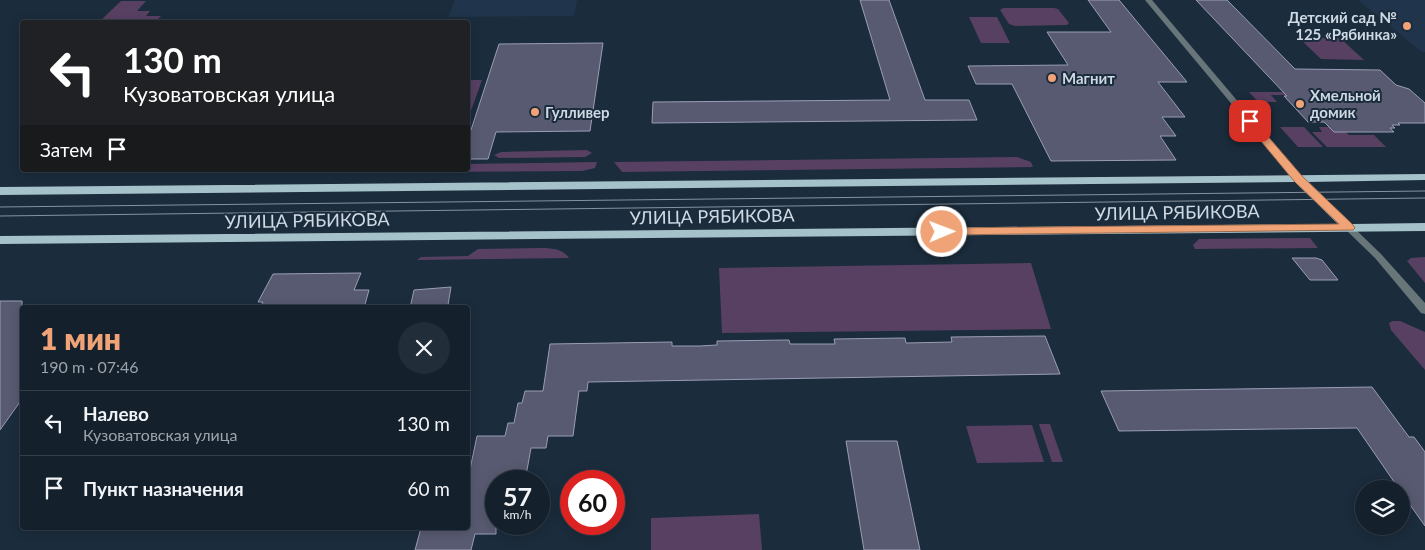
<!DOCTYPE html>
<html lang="ru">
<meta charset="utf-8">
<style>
:root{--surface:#14212d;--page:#212e39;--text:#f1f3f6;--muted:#9da3aa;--line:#333e49;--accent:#efa376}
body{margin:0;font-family:Lato,sans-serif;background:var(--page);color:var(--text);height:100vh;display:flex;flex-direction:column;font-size:19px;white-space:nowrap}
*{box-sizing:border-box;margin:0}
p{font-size:16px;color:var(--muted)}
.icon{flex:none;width:28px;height:28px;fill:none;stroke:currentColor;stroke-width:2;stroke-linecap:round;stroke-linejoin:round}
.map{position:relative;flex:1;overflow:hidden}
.side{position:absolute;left:20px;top:305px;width:450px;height:225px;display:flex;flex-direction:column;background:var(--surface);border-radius:5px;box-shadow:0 2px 12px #0003,0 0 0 1px var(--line)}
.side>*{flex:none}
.top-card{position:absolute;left:20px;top:20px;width:450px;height:152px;border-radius:5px;box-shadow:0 2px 12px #0003,0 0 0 1px var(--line);background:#202124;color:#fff;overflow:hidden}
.controls{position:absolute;left:1355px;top:480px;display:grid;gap:10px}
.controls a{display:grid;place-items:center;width:55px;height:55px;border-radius:50%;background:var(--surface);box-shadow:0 2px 12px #0003,0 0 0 1px var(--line);font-size:25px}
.speed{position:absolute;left:485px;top:470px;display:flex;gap:10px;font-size:25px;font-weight:700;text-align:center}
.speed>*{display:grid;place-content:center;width:65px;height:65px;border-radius:50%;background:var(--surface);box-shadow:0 2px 12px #0003,0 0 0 1px var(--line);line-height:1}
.speed small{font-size:12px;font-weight:400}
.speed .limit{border:8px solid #d22;background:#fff;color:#111}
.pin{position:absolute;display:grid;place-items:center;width:42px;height:42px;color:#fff;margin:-21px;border-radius:10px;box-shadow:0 2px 8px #0006}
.me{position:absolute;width:55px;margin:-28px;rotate:89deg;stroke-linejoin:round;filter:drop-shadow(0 0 4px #0008)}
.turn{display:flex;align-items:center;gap:18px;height:105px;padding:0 20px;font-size:22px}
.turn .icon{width:65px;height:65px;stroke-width:2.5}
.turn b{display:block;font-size:35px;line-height:42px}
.then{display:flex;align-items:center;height:48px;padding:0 20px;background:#0003;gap:10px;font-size:19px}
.round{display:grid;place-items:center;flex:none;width:52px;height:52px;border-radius:26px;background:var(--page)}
.summary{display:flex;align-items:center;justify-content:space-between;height:85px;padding:0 20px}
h1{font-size:30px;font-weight:800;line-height:38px;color:var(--accent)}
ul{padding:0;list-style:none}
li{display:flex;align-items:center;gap:15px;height:65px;padding:0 20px;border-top:1px solid var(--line)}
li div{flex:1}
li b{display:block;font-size:19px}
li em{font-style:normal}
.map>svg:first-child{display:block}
</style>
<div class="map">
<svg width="1425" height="550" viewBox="0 0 1425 550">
<rect width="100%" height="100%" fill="#1b2c3c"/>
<!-- built -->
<g fill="#20354b">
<polygon points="455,0 577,0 574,16 448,17"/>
<polygon points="1358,0 1425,0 1425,52 1422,52"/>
</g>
<!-- green -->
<g fill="#584063">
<polygon points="121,1 146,1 137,11 150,11 146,16 161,16 155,22 99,22"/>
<polygon points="1003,8 1054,8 1058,9 1069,23 1067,25 1015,26 1009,24 1000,10"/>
<polygon points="969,17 997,17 1010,43 981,43"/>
<polygon points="1299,38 1340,38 1364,60 1321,59"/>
<polygon points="468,80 482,80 468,119"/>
<polygon points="1249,92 1304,92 1307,95 1271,95 1277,102 1258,102"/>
<polygon points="1280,127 1304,127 1323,147 1298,147"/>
<path d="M1319,127C1331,127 1340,126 1349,135H1374L1386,147H1327L1312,132H1322Z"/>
<polygon points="587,150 592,153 585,157 499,158 494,155 501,152"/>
<polygon points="1017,157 1031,162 1033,167 622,172 614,162"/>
<polygon points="597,162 595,168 582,171 419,172 425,170 468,170 468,164"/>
<polygon points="1310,238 1318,248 1195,249 1193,245 1199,239"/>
<path d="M541,248C552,248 563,249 569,258L417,260L421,257L468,256L478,249Z"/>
<polygon points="1425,257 1425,283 1407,261 1411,258"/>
<polygon points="1031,263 1051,329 722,333 719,268"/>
<polygon points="1393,321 1400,321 1425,332 1425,370 1391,330 1389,323"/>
<polygon points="1039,424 1050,424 1063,462 1052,462"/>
<polygon points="1032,425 1044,462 977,463 966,426"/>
<polygon points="759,514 762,550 651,550 651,518"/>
</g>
<!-- building -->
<g fill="#585a71" stroke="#9a9db6">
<polygon points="860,0 889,0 925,100 969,100 977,120 652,123 653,102 890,100"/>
<polygon points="1088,0 1119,0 1187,82 1158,82 1185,117 1162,117 1176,136 1160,136 1176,160 1051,161 1012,84 976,84 968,66 1068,65 1047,32 1111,32"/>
<polygon points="1196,0 1227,0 1295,69 1380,70 1396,85 1409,89 1425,103 1425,123 1398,123 1400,125 1392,125 1395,128 1390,128 1394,132 1334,132 1324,122 1308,122 1284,96 1287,96"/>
<polygon points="603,43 590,131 496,132 488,159 468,159 468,130 471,130 499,44"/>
<polygon points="1292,258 1316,258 1322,260 1338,280 1310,280"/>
<polygon points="361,273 354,290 369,290 364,308 260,308 263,302 258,302 273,274"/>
<polygon points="451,287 448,305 410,308 414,290"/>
<polygon points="0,301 22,301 22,399 0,430"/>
<polygon points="1045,336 1060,374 588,382 587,391 579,391 573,436 548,436 546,448 531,448 525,481 496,481 496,534 475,534 471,550 415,550 421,528 468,528 468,479 477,436 505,436 508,423 514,423 518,403 522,403 525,391 543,391 550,344 672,342 672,346 700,346 717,345 717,341 789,340 790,344 835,344 834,339 905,338 906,343 952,342 951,337"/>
<polygon points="1372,387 1409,437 1414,437 1425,452 1425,526 1401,492 1401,489 1399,489 1357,428 1119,431 1101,391"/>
<polygon points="846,441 897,441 920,550 864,550"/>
</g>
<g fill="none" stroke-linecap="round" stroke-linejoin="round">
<!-- tertiary -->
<g fill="#687579" fill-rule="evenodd">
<polygon points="1145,0 1152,0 1301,176 1302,178 1301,180 1295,180"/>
<polygon points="1349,225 1352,226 1381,254 1425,303 1425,314 1421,313 1375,258 1346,230 1344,228"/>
</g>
<!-- primary -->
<polygon fill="#a5c1c9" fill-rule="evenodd" points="1425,174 1425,180 1308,182 1352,224 1425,223 1425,231 0,244 0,236 1338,224 1295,182 0,195 0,187"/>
<!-- tram -->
<g stroke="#8693a0" stroke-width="1">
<polyline points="0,207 1425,191"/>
<polyline points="0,216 1425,198"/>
</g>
</g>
<!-- route -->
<polygon fill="#efa376" stroke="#9b6a4d" points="1250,118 1253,119 1302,176 1353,225 1355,228 1353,230 942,235 937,232 942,228 1339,224 1294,181 1246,123 1246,119"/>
<!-- markers -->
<g fill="#efa376" stroke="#1b2c3c" stroke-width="2">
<circle cx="1407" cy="26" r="5"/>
<circle cx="1052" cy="78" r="5"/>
<circle cx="1300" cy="104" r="5"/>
<circle cx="535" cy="112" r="5"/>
</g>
<g text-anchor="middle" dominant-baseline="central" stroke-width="4" stroke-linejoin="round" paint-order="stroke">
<!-- far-poi labels -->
<g font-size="15" font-weight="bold" fill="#ced9e4" stroke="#1b2c3c" text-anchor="start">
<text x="1397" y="17" text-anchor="end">Детский сад №<tspan x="1397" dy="17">125 «Рябинка»</tspan></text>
<text x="1062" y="78">Магнит</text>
<text x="1310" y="95">Хмельной<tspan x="1310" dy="17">домик</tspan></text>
<text x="545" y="112">Гулливер</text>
</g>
<!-- street labels -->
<g font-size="18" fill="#ced9e4" stroke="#1b2c3c">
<text transform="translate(1177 212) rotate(-1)">УЛИЦА РЯБИКОВА</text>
<text transform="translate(712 216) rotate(-1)">УЛИЦА РЯБИКОВА</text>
<text transform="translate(307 220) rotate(-1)">УЛИЦА РЯБИКОВА</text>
</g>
</g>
</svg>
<div class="controls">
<a><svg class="icon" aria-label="layers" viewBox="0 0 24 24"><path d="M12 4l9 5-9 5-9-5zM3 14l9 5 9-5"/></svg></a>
</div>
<div class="speed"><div>57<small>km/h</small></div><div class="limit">60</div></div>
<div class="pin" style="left:1250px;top:121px;background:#d93025"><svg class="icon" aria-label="arrive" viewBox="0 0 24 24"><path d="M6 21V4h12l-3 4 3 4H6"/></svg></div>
<svg class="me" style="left:942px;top:232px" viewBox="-20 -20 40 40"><circle r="17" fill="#efa376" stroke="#fff" stroke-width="3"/><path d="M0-11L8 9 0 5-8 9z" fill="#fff"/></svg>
<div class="top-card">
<div class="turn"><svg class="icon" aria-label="left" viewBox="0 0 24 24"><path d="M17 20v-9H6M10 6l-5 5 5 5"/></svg><div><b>130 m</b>Кузоватовская улица</div></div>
<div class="then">Затем<svg class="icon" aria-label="arrive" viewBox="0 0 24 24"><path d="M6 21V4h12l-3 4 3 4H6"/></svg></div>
</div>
<section class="side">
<div class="summary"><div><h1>1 мин</h1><p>190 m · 07:46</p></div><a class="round"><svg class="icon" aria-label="close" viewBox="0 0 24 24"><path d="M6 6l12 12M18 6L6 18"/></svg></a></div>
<ul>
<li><svg class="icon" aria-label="left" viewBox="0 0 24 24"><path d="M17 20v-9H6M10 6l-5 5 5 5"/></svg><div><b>Налево</b><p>Кузоватовская улица</p></div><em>130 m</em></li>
<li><svg class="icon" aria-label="arrive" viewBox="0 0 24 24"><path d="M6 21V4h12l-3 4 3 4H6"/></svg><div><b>Пункт назначения</b></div><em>60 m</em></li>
</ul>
</section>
</div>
